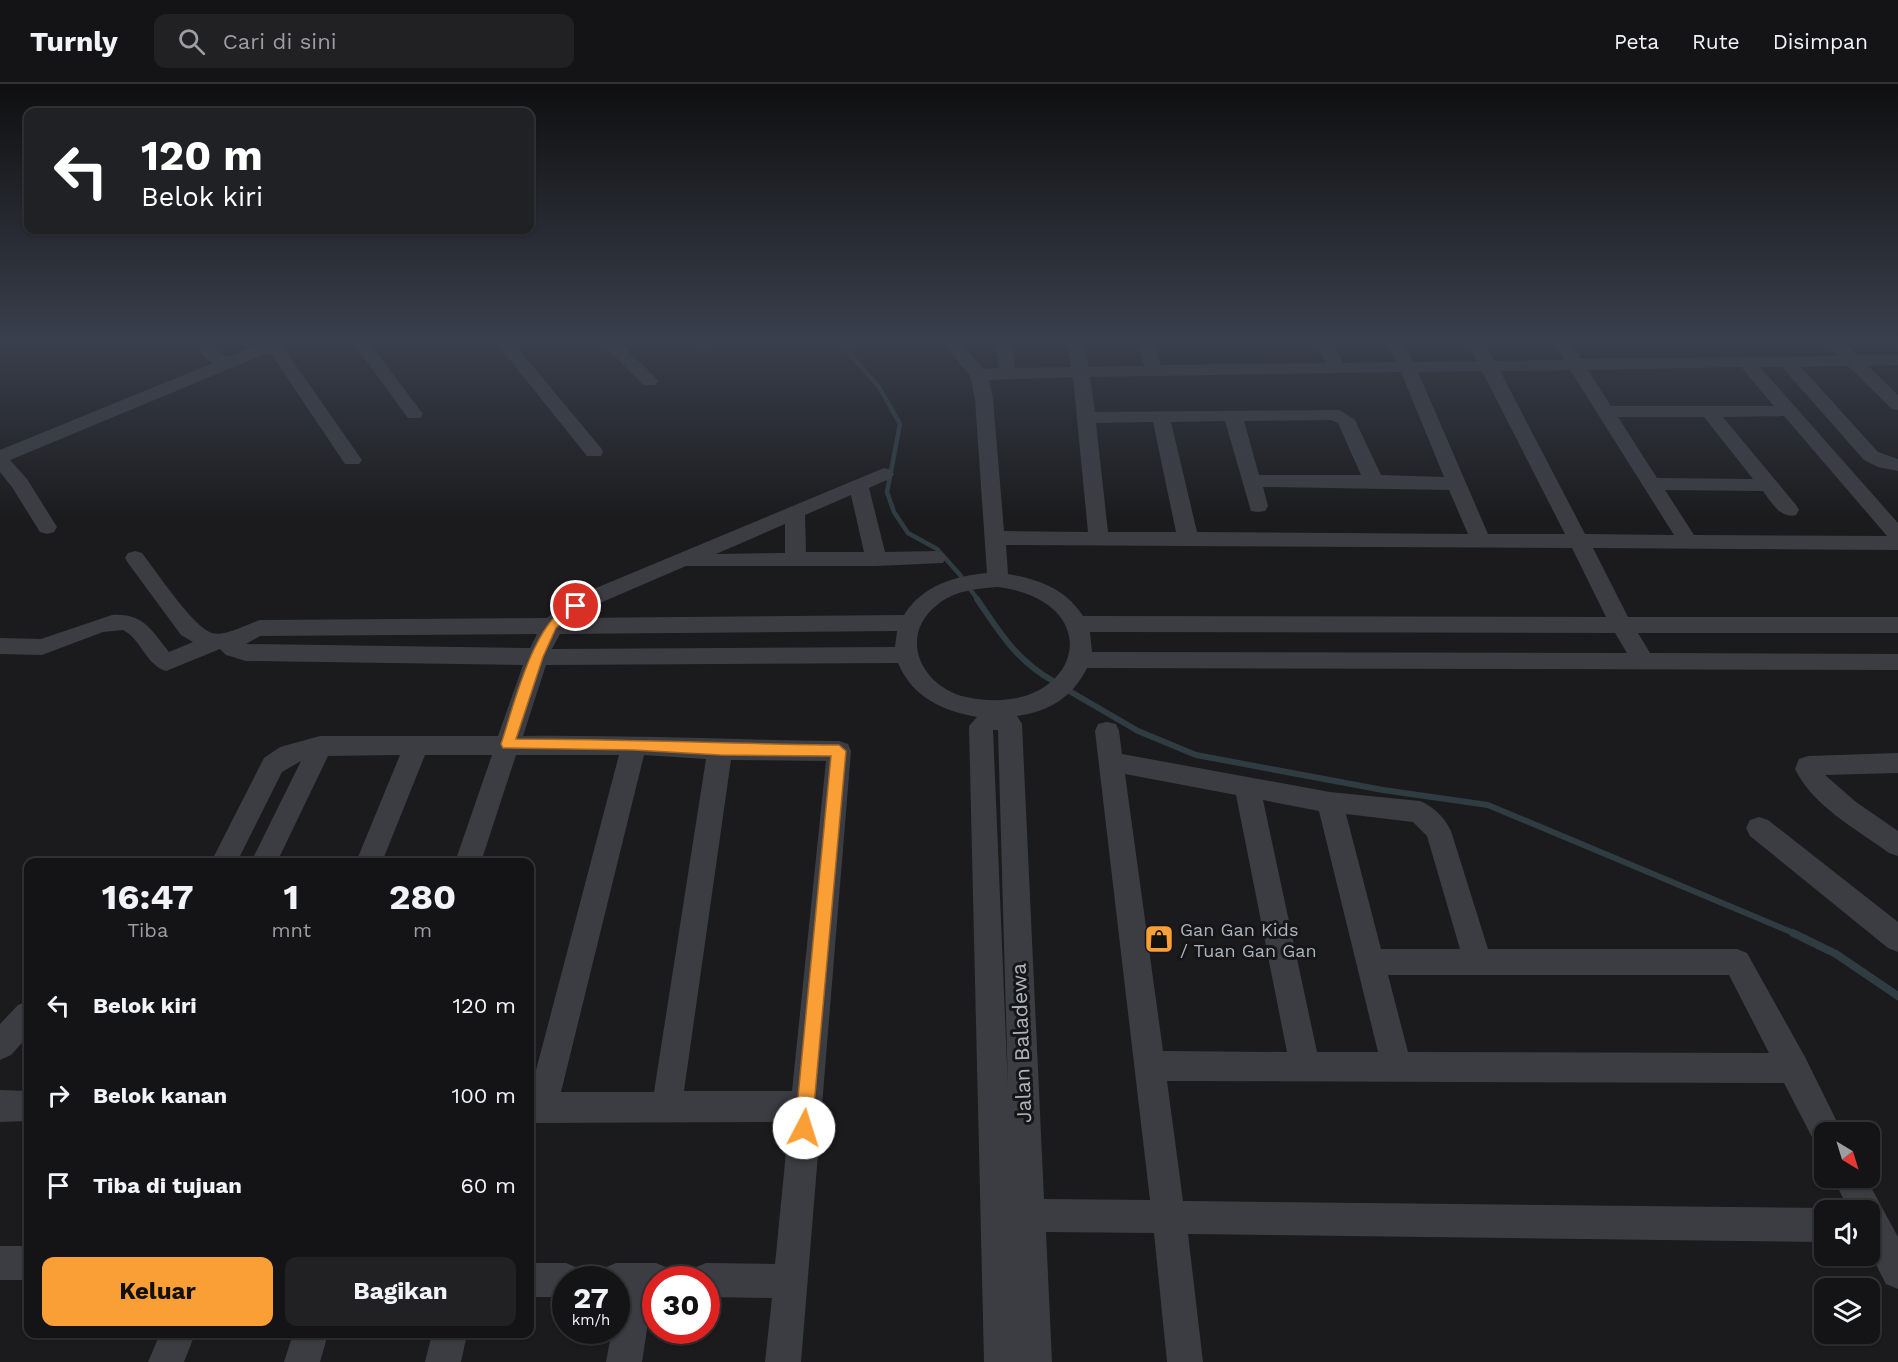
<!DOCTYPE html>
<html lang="id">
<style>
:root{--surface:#141416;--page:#212123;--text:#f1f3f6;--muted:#9d9ea1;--line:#333335;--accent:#fa9e36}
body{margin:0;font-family:"Work Sans",sans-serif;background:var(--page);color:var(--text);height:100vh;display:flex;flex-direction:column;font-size:22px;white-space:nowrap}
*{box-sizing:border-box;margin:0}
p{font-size:20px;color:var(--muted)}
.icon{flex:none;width:33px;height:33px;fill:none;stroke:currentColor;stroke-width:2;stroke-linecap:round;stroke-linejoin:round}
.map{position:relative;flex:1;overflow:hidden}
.sheet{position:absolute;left:24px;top:774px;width:510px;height:480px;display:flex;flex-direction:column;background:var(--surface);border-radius:12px;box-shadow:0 2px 4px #0004,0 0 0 2px var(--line)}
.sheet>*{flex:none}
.guide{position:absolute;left:24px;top:24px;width:510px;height:126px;border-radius:12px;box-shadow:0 2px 4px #0004,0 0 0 2px var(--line);background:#202124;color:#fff;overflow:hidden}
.needle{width:39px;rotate:142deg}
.controls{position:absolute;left:1814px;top:1038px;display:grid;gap:12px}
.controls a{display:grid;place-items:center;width:66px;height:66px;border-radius:12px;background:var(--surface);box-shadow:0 2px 4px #0004,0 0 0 2px var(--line);font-size:30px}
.speed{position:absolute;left:552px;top:1182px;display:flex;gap:12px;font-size:30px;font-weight:700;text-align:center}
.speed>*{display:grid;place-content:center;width:78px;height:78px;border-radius:50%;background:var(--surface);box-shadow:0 2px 4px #0004,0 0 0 2px var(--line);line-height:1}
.speed small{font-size:15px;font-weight:400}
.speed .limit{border:9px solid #d22;background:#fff;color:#111}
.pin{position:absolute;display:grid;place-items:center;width:51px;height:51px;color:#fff;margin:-26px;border:3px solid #fff;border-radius:50%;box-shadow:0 2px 6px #0007}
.me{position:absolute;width:66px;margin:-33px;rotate:5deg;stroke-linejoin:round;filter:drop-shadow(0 0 4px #0008)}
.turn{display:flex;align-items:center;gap:21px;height:126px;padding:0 18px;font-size:27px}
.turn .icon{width:78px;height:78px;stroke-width:2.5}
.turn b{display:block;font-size:42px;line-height:51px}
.eta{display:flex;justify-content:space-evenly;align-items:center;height:102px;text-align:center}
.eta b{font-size:36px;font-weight:700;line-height:42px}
.action{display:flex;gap:12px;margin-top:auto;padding:12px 18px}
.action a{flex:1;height:69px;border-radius:12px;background:var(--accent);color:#111;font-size:24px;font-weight:700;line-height:69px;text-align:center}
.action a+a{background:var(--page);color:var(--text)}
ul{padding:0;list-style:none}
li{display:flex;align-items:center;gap:18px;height:90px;padding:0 18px}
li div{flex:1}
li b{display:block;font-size:22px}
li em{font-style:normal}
header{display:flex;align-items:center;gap:36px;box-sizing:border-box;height:84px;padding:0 30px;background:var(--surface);border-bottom:2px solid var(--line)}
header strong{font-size:28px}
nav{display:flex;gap:33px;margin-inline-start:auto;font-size:21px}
.search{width:420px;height:54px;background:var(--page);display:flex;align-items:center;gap:15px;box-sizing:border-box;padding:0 21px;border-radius:12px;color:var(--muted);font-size:22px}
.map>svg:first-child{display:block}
</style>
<header>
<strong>Turnly</strong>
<div class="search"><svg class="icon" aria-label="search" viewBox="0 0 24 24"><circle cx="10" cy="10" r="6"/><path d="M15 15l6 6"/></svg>Cari di sini</div>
<nav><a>Peta</a><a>Rute</a><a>Disimpan</a></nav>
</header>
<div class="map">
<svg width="1898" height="1278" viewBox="0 0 1898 1278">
<rect width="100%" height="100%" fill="#1b1b1d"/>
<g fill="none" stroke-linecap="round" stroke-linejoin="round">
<!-- stream-far2 -->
<g stroke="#2f3c42" stroke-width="4.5">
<polyline points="838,256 879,303 900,340 887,408 894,428 908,449 937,465 961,492"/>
<polyline points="970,505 978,516"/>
</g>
<!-- stream-far1 -->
<g stroke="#2f3c42" stroke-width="6">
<path d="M977,515C1000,549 1016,576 1053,597"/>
<polyline points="1071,608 1138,647 1196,671 1383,706 1488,721 1796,850"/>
</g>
<!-- stream -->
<polyline stroke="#2f3c42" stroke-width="8" points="1793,849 1836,870 1898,912"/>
<!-- minor -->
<g fill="#3b3d42" fill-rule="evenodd">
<polygon points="196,256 212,256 217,266 227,273 271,256 293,256 291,260 283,263 362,376 359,380 345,380 270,268 10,376 27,395 57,443 54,448 47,450 40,448 12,403 0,388 0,366 213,279 204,273"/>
<polygon points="351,256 367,256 423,330 420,334 408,334"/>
<polygon points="494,256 511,256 601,364 603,368 601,372 587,372"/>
<polygon points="599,256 616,256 655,293 658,297 655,301 643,301"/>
<path d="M693,256H711L712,258L710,262C703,263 696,263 693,256Z"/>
<path d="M941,256H958L984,285L998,284L996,256H1012L1015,284L1071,283L1067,256H1083L1089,283L1144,282L1137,256H1153L1161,281L1326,279L1315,256H1331L1343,279L1396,278L1385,256H1401L1413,278L1477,277L1467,256H1483L1494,277L1564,276L1552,256H1568L1581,275L1838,272L1824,256H1841L1857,271H1898V281L1868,282L1898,311V326L1892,325L1848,282L1801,283L1878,368L1898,375V387L1878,383L1864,376L1782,283H1760L1898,439V466L1593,464L1628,533H1898V549H1638L1650,569L1898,570V586L1087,584C1073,613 1048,628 1017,632L1022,640L1044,1115L1150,1116L1095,647L1098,640L1107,638L1116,640L1119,647L1122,670L1330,708L1420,717C1433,722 1445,734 1451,747L1488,865H1737L1747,869L1805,973L1842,1048H1824V1063L1815,1059L1784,999L1167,997L1183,1117L1824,1124L1829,1126H1824V1158L1188,1150L1203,1278H1167L1154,1149L1046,1148L1052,1278H984L969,642L977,633C943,627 912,613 898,579L546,581L523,652C628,651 733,656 839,657L848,660L851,667L801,1278H765L772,1214L706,1213V1196H689L694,1184L706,1179L775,1180L789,1038L530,1039V1009L619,671H516L481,778H455L492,671H425L382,778H356L400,671L328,672L277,778H251L301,677L282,688L237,778H211L264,674L280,663L320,652H498L523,581L246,577L226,571L220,565L166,587C146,581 141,555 123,546L103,548L42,571L0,570V554L41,555L112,531C144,529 151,546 169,568L193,558L181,551L128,479L125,474L128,469L135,467L142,469C156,487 193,543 212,549C224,553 247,540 260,536L547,534L563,520L584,509L884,384L891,386L894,390L891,394L869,404L885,468L936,467L943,469L946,474L943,479L876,482H686L600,519L575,534L904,531C922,502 954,492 987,489L975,315L970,292ZM1741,283L1774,322H1611L1588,286ZM1570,286L1674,451L1585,450L1500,287ZM1482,287L1565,450H1488L1418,288ZM1401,288L1444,393L1381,391L1355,336L1340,326L1095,328L1090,293ZM1073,293L1088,448L1004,447L993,315L989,296ZM1784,332L1887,452L1694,451L1665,406L1763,407C1772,419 1780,435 1796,431L1799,426L1796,421L1723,333ZM1618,333H1704L1753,395L1657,394ZM1331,336L1338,339L1361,391H1259L1244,337ZM1225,337L1251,427L1258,428L1265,427L1268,422L1263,403L1449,406L1468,450L1197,448L1171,338ZM1153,338L1176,448H1108L1096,339ZM851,411L864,468H806L805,431ZM785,440V469L716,470ZM1006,461L1572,464L1606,533L1083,532C1066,505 1038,495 1008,490ZM998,503C1115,519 1078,637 966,613C922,603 897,553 937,521C955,506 976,505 998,503ZM897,547L895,563L552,565L560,550ZM1090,548L1615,549L1627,569L1092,568ZM537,550L530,564L246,560L260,552ZM993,646H998L1008,1004ZM644,671L706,675L654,1008H561ZM731,676L826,677L792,1007H684ZM1125,690L1236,711L1287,968L1163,967ZM1263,716L1319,727L1378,968H1317ZM1346,730L1413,738L1427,752L1460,865H1381ZM1388,891H1729L1769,969L1408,968Z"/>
<path d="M1898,669V689L1825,691L1856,718L1898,747V772L1889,769C1855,744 1814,723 1795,685L1799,675L1808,672Z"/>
<polygon points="1759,733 1768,736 1898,838 1898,868 1888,864 1750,752 1746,744 1750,736"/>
<polygon points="28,917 28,952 11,971 0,976 0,940 18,921"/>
<polygon points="0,1006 28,1007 28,1037 0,1038"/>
<polygon points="1833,1094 1866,1094 1898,1153 1898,1205 1886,1200 1869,1167 1869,1126 1849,1126"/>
<rect x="0" y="1162" width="28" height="34"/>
<polygon points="530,1179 566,1179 578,1184 583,1196 566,1196 566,1213 530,1213"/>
<polygon points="616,1179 656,1179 668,1184 673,1196 656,1196 656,1213 652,1213 642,1278 606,1278 612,1246 616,1246 616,1196 599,1196 604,1184"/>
<polygon points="160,1250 195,1250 184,1278 148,1278"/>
<polygon points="293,1250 328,1250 320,1278 284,1278"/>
<polygon points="432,1250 467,1250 461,1278 425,1278"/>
</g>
</g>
<!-- sky -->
<linearGradient id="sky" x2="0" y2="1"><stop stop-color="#0f0f10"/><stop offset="0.59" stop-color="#393f4c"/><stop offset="1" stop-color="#393f4c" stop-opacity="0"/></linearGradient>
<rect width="1898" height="435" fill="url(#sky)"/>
<!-- route -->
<path fill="#fa9e36" stroke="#a26723" stroke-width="1.5" d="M576,518L580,519L582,522L580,525L556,544L543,573L516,655C624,655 731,660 839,661L846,667L812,1044L810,1050L804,1052L797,1050L795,1044L831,672L720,671L634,666L503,664L501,660C514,622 534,531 576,518Z"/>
<!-- icons -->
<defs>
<g id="shop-square" transform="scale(1.5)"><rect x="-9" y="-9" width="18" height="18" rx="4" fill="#fa9e36" stroke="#161618"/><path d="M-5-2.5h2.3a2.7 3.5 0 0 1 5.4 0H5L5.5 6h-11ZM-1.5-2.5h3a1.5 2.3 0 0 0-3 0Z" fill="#111"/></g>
</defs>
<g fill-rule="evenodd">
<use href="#shop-square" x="1159" y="855"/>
</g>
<g text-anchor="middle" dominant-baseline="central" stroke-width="6" stroke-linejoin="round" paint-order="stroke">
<!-- poi labels -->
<g font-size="18" fill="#adb4bd" stroke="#161618" text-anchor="start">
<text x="1180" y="845">Gan Gan Kids<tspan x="1180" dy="21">/ Tuan Gan Gan</tspan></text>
</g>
<!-- near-street labels -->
<g font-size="21" fill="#adb4bd" stroke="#161618">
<text transform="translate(1021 959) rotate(-92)">Jalan Baladewa</text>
</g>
</g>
</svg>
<div class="controls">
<a><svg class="needle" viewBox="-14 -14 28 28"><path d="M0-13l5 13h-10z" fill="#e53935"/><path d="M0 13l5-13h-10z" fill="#9d9ea1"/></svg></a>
<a><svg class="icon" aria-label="sound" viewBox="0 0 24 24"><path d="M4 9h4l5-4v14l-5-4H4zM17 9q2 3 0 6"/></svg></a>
<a><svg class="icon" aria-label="layers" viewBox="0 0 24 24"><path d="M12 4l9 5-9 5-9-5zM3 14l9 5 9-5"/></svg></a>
</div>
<div class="speed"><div>27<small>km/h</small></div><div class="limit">30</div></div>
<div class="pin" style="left:576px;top:522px;background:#d93025"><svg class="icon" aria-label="arrive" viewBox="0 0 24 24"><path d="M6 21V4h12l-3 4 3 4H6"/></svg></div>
<svg class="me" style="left:804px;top:1044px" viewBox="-20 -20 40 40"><circle r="19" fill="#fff"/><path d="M0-13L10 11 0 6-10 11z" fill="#fa9e36"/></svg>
<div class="guide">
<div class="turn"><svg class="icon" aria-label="left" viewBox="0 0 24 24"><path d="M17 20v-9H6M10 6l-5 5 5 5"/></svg><div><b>120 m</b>Belok kiri</div></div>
</div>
<section class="sheet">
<div class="eta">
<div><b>16:47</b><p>Tiba</p></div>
<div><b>1</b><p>mnt</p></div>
<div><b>280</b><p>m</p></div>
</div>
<ul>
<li><svg class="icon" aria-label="left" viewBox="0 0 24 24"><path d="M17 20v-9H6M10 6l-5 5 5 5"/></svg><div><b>Belok kiri</b></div><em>120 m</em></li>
<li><svg class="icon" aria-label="right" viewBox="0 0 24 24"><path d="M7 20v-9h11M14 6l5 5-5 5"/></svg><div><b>Belok kanan</b></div><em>100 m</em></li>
<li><svg class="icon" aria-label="arrive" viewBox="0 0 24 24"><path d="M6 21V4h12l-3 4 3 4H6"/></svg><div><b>Tiba di tujuan</b></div><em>60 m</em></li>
</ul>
<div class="action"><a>Keluar</a><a>Bagikan</a></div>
</section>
</div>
